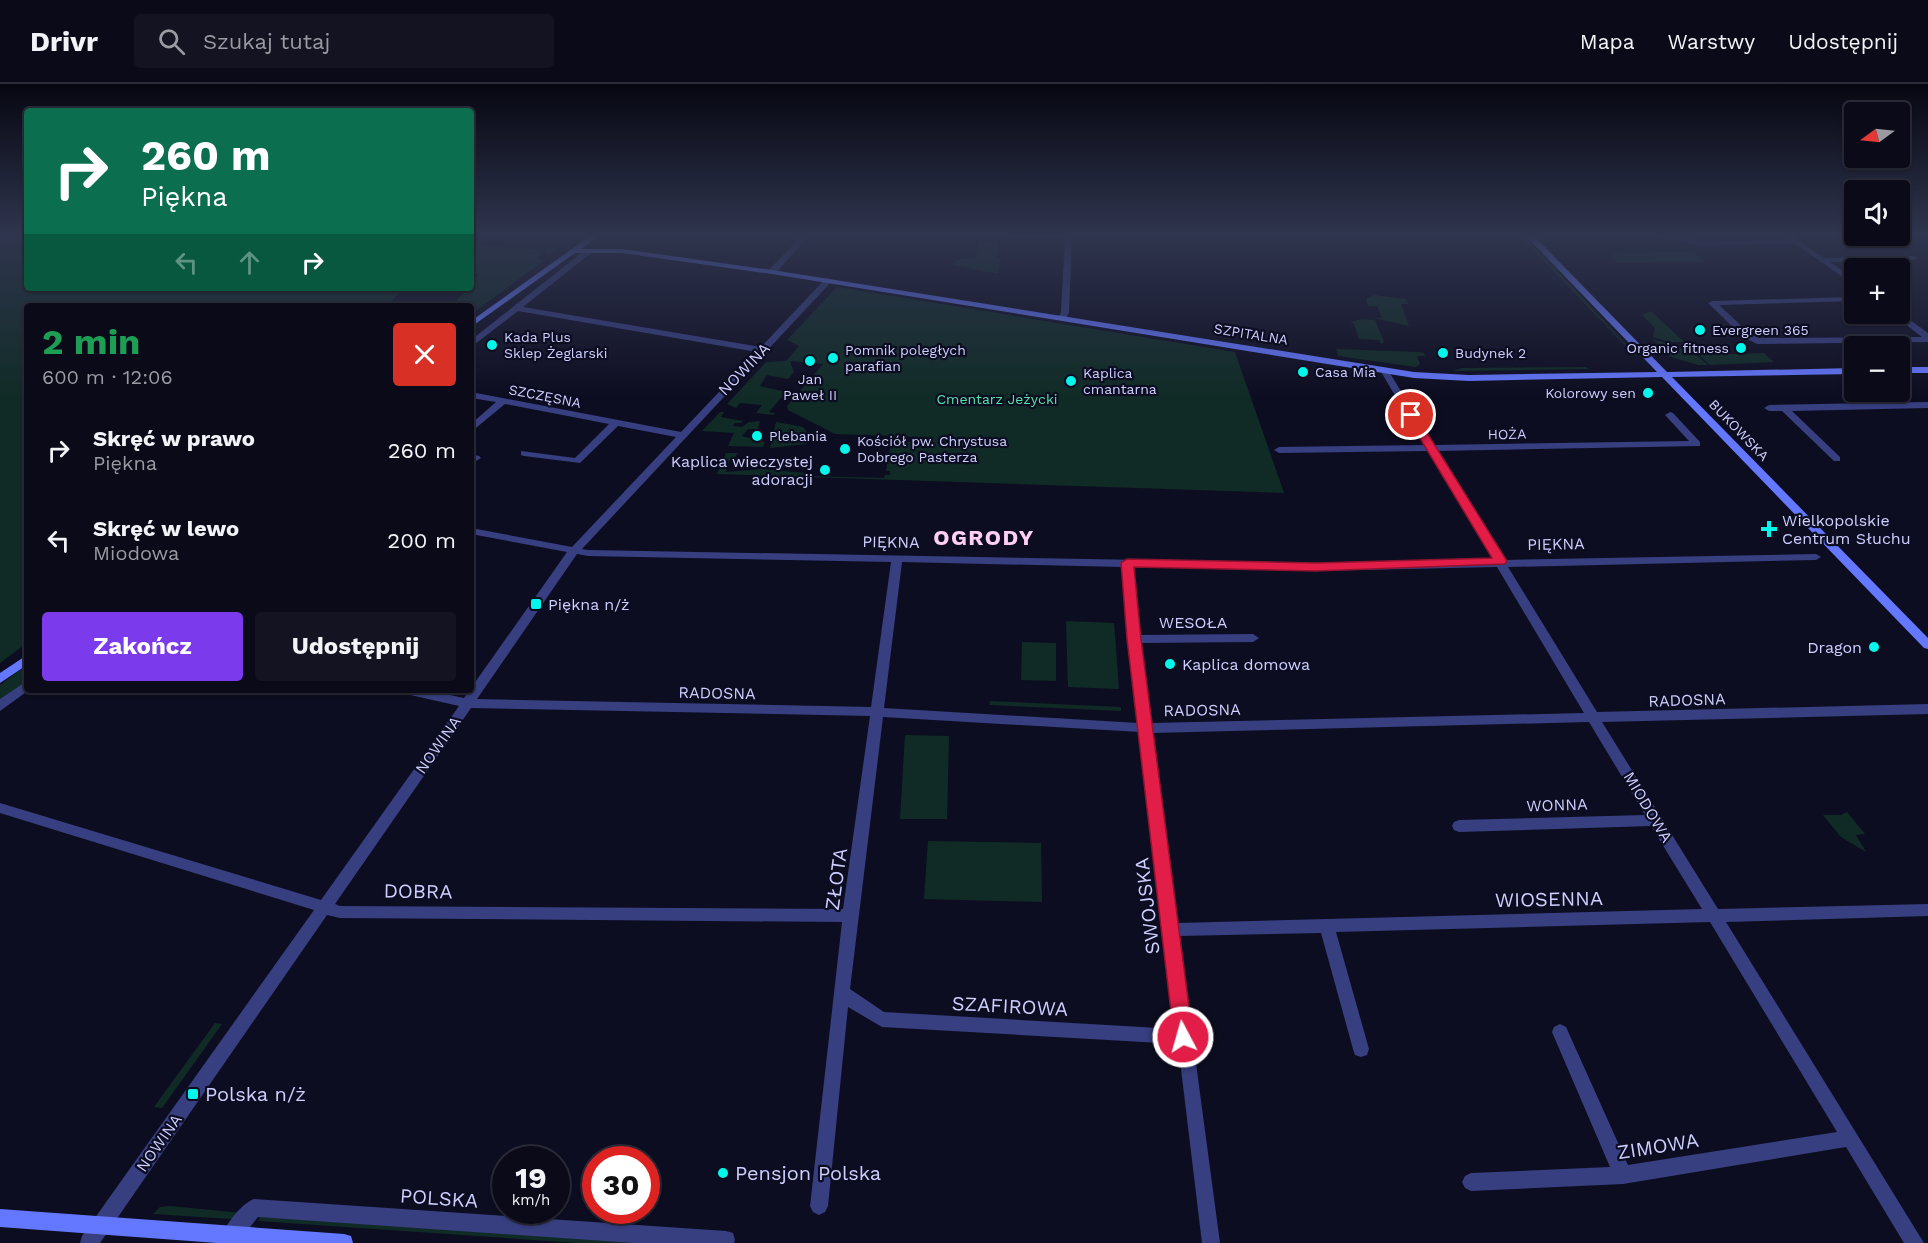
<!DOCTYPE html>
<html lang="pl">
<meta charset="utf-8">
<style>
:root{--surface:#0a0a19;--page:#131322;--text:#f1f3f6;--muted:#999aa2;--line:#2a2b38;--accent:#7c3aed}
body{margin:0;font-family:"Work Sans",sans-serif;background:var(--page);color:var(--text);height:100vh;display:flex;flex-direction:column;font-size:22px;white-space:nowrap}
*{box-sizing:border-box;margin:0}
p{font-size:20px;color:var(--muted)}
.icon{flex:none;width:33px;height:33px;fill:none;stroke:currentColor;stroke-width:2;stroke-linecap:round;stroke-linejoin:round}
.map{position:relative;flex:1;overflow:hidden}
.sheet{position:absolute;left:24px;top:219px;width:450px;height:390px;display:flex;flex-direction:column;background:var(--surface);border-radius:6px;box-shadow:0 2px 4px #0004,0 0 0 2px var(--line)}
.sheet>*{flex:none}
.top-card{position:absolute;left:24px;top:24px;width:450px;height:183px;border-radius:6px;box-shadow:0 2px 4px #0004,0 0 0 2px var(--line);background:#0b6e4f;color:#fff;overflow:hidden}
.needle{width:39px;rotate:255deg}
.buttons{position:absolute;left:1844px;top:18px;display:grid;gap:12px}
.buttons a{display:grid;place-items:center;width:66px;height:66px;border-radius:6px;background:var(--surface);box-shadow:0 2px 4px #0004,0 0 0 2px var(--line);font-size:30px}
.speed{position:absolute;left:492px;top:1062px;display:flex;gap:12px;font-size:30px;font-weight:700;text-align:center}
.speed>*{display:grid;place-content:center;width:78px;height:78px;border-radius:50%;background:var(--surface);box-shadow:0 2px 4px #0004,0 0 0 2px var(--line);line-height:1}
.speed small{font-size:15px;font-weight:400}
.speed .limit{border:9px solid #d22;background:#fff;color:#111}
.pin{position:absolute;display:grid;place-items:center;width:51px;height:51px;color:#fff;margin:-26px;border:3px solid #fff;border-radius:50%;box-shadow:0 2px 6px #0007}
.me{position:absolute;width:66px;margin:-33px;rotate:354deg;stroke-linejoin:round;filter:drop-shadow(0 0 4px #0008)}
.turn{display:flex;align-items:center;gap:21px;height:126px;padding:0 18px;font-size:27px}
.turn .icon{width:78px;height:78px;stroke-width:2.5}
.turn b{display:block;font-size:42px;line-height:51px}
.lanes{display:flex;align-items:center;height:57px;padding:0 18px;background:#0003;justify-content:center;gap:30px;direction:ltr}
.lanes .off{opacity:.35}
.round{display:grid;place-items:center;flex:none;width:63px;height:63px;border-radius:6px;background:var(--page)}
.summary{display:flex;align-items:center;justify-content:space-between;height:102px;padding:0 18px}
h1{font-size:36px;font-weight:700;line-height:45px;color:#1e9e55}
.primary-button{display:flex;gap:12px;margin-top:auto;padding:12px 18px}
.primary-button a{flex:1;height:69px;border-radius:6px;background:var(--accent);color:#fff;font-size:24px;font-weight:700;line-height:69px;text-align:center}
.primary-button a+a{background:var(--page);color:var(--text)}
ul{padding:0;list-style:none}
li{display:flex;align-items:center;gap:18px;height:90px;padding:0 18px}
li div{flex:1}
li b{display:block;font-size:22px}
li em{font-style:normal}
header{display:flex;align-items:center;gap:36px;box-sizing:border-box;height:84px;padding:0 30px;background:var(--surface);border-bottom:2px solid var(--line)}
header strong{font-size:28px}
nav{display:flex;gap:33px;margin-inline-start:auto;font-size:21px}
.search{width:420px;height:54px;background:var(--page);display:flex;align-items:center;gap:15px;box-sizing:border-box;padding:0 21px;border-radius:6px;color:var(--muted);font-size:22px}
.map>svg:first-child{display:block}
</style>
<header>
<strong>Drivr</strong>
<div class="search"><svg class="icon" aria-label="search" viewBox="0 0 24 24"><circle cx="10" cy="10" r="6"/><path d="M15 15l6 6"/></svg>Szukaj tutaj</div>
<nav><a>Mapa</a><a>Warstwy</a><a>Udostępnij</a></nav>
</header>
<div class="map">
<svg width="1928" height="1159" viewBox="0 0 1928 1159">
<rect width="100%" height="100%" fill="#0d0d21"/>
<!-- green -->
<g fill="#102b26">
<polygon points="0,152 27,152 27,204 404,204 387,222 27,222 27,559 0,579"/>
<polygon points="1520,152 1524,152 1637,272 1635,272"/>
<polygon points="979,158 998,159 996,175 1000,175 998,190 953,181 957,176 976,174"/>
<polygon points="471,161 545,166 549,163 557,164 549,171 544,168 537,174 543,177 477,226 471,226 471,222 452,222 467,204 471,204 471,200 479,190 471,189"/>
<polygon points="1694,168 1706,178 1618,179 1611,173 1615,169"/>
<polygon points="837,203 1235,268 1284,409 717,390 726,369 737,369 734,376 729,376 726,388 762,385 805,389 804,392 884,394 885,391 890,391 890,387 886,387 891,358 916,358 916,353 835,350 788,326 787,322 823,280 790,277 794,288 788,295 767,291 760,302 786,308 769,328 775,329 773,331 756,329 762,321 740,319 736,324 727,320 766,278 786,277 799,262 787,256"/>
<polygon points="1374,211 1405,215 1409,220 1401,220 1409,242 1373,234 1382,234 1377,222 1368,222 1366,215"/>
<polygon points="1651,227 1684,258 1670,258 1653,253 1655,244 1642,231"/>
<polygon points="1361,235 1375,236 1384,258 1381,260 1379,256 1359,255 1354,240 1350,238"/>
<polygon points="1652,255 1692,267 1708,281 1698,281 1668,272 1670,270"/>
<polygon points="1336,265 1419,268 1424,269 1425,272 1417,272 1420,280 1416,283 1338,272"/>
<polygon points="1764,269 1774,278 1710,281 1699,271"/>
<polygon points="1586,283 1589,285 1452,287 1462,284"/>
<polygon points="720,328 724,328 721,333 743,337 741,339 735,339 733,342 742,343 749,338 760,337 758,345 748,345 742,352 765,358 763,363 728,362 734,349 702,347"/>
<polygon points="776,338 803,343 808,350 806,360 770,364"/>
<polygon points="1066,537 1114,539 1119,605 1068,603"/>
<polygon points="1022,558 1056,559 1056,597 1021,596"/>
<polygon points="27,581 27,598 0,619 0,601"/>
<polygon points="990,617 1121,623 1121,627 989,621"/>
<polygon points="905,651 949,652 947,735 900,735"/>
<polygon points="1847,728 1865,750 1856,751 1866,768 1841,753 1823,731 1841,731"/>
<polygon points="928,757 1041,759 1042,818 924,815"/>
<polygon points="215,939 222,940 162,1024 154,1023"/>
<polygon points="170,1122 242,1129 231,1135 153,1130 160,1123"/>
<polygon points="261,1131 647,1159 578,1159 258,1137"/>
</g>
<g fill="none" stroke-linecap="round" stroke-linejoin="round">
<!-- street -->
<g fill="#373f81" fill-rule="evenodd">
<polygon points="801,152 809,152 775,190 769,190 769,186"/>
<polygon points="1009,152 1072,152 1069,228 1066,235 1059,233 1061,228 1065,155 1012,154"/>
<polygon points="1651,152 1668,152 1700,157 1790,156 1788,154 1792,152 1824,174 1914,172 1918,174 1914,176 1830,178 1854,195 1854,201 1796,160 1700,161"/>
<path d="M584,167L591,169L523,223L761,263L826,194L833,196L582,465L588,466L1316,479L1493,476L1428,367L1279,369L1274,366L1279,363L1424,361L1380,286L1384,283L1388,286L1434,361L1689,357L1665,331L1670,328L1673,329L1700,358V362L1437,367L1504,476L1816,470L1821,473L1816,476L1508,483L1597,628L1928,620V630L1602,638L1718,825L1928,820V832L1726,838L1924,1159H1904L1846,1063L1623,1100L1471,1107L1465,1104L1462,1098L1465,1092L1471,1089L1610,1083L1552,948L1554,943L1560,940L1566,943L1628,1081L1837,1048L1710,838L1336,848L1369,965L1367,971L1361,973L1355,971L1353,965L1321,849L1179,852L1220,1159H1202L1178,960L882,943L848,923L828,1122L825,1128L819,1131L813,1128L810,1122L842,838L340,834L327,831L100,1159H80L82,1152L314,826L0,729V719L321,816L459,622L406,610L400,606H427L464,614L567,468L471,450V444L572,463L676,353L618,342L580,379L524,372L521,371V367L575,374L609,340L505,320L471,348V340L496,318L471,314V308L681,348L757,268L518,227L471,263V256ZM577,470L588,472L891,478L871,623L477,615ZM902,478L1122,483L1138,639L884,624ZM1133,483L1316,487L1497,483L1584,629L1151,639L1140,559L1253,558L1259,554L1253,550L1139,551ZM471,624L870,632L843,825L340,822L335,820ZM883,633L1140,648L1176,945L884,928L850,905ZM1589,638L1645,731L1459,736L1454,738L1452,742L1454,746L1459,748L1651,742L1702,825L1178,839L1152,649Z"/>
<polygon points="1854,213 1854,217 1719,221 1749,249 1759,254 1922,253 1892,230 1899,228 1928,249 1928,258 1757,260 1743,253 1708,219 1712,217"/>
<polygon points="1928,318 1928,324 1792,327 1840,373 1840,377 1834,377 1782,327 1769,327 1764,324 1769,321"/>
<polygon points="471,370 479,372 481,374 476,377 471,376"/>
<polygon points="27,597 27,606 29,606 0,627 0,615"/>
<path d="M254,1115L726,1147L733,1149L735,1156L734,1159H634L258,1133L238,1158H224L222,1151C227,1139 241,1120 254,1115Z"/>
</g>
<!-- secondary -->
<g fill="#6477ff" fill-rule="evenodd">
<polygon points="590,152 598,152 581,165 622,165 772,186 1414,288 1469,291 1657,288 1526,152 1534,152 1667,288 1854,284 1854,290 1672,293 1928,554 1928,565 1924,564 1662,293 1469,297 1414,294 772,190 622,169 575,169 471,243 471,237"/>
<rect x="1899" y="283" width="29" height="6"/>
<polygon points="27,571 27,581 0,599 0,589"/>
<polygon points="0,1125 344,1150 351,1152 353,1159 217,1159 0,1143"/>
</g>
</g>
<!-- sky -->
<linearGradient id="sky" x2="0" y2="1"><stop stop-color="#070712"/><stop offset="0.48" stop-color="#2f354e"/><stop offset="1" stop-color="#2f354e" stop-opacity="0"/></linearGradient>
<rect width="1928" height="314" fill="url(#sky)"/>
<!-- route -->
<polygon fill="#e11d48" stroke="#92132f" stroke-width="1.5" points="1411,328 1416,331 1507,477 1505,480 1316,487 1134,483 1141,555 1193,953 1190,959 1183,962 1177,959 1174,953 1127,555 1121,479 1127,475 1316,479 1492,474 1406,331"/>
<!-- markers -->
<g fill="#00f8eb" stroke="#0d0d21" stroke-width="2">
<circle cx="1700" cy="246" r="6"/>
<circle cx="492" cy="261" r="6"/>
<circle cx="1741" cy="264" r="6"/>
<circle cx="1443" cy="269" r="6"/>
<circle cx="833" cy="274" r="6"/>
<circle cx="810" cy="277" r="6"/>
<circle cx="1303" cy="288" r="6"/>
<circle cx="1071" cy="297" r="6"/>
<circle cx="1648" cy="309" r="6"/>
<circle cx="757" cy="352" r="6"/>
<circle cx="845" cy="365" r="6"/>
<circle cx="825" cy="386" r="6"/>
<path d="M1766 436h6v6h6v6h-6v6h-6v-6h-6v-6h6z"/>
<rect x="530" y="514" width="12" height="12" rx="3"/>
<circle cx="1874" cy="563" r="6"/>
<circle cx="1170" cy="580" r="6"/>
<rect x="187" y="1004" width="12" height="12" rx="3"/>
<circle cx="723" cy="1089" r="6"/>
</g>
<g text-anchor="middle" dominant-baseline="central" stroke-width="4.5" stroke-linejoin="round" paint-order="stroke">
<!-- far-poi labels -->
<g font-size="14" fill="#cdcfff" stroke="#0d0d21" text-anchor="start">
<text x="1712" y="246">Evergreen 365</text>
<text x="504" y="253">Kada Plus<tspan x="504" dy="16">Sklep Żeglarski</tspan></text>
<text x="1729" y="264" text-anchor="end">Organic fitness</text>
<text x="845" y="266">Pomnik poległych<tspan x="845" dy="16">parafian</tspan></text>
<text x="1455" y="269">Budynek 2</text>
<text x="1315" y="288">Casa Mia</text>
<text x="1083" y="289">Kaplica<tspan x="1083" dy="16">cmantarna</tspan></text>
<text x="810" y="295" text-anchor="middle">Jan<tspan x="810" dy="16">Paweł II</tspan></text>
<text x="1636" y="309" text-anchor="end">Kolorowy sen</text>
<text x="769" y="352">Plebania</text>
<text x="857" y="357">Kościół pw. Chrystusa<tspan x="857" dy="16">Dobrego Pasterza</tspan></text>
</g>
<!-- far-street labels -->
<g font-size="14" fill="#cdcfff" stroke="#0d0d21">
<text transform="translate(1251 250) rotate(9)">SZPITALNA</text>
<text transform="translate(545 312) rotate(11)">SZCZĘSNA</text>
<text transform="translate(1739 346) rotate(46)">BUKOWSKA</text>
<text transform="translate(1507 350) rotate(-1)">HOŻA</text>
</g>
<!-- far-park labels -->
<g font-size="14" fill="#57e1a9" stroke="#0d0d21">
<text x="997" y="315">Cmentarz Jeżycki</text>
</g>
<!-- street labels -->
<g font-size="16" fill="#cdcfff" stroke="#0d0d21">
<text transform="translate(744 285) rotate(-46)">NOWINA</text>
<text transform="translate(891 458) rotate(1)">PIĘKNA</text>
<text transform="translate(1556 460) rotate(-1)">PIĘKNA</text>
<text x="1193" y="538">WESOŁA</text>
<text transform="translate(717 609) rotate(1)">RADOSNA</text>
<text transform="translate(1687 616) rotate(-2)">RADOSNA</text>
<text transform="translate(1202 626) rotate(-1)">RADOSNA</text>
<text transform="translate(438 661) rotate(-55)">NOWINA</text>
<text transform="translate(1557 721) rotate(-2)">WONNA</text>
<text transform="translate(1648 723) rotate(59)">MIODOWA</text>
<text transform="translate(159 1059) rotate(-55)">NOWINA</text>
</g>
<!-- poi labels -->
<g font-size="16" fill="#cdcfff" stroke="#0d0d21" text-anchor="start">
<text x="813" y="377" text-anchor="end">Kaplica wieczystej<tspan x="813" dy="18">adoracji</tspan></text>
<text x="1782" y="436">Wielkopolskie<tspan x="1782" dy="18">Centrum Słuchu</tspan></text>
<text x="548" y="520">Piękna n/ż</text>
<text x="1862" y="563" text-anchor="end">Dragon</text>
<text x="1182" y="580">Kaplica domowa</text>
</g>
<!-- near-street labels -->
<g font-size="20" fill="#cdcfff" stroke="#0d0d21">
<text transform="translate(836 795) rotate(-82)">ZŁOTA</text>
<text transform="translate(418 807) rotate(1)">DOBRA</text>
<text transform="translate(1549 815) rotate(-1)">WIOSENNA</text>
<text transform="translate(1147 822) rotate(-97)">SWOJSKA</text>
<text transform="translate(1010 922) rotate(3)">SZAFIROWA</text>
<text transform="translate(1658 1062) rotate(-9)">ZIMOWA</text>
<text transform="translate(439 1114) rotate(4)">POLSKA</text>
</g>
<!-- near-poi labels -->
<g font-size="20" fill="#cdcfff" stroke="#0d0d21" text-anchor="start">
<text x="205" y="1010">Polska n/ż</text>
<text x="735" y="1089">Pensjon Polska</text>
</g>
<!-- district labels -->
<g font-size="22" font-weight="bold" letter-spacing="1.5" fill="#ffcff5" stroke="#0d0d21">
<text x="984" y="453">OGRODY</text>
</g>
</g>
</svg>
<div class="buttons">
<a><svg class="needle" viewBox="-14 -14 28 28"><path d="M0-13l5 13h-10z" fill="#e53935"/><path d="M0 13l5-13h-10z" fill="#999aa2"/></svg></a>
<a><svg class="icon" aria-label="sound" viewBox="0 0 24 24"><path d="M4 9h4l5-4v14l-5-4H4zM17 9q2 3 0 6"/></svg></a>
<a>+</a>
<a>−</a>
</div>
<div class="speed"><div>19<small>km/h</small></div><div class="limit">30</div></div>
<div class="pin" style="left:1411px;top:331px;background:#d93025"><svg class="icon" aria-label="arrive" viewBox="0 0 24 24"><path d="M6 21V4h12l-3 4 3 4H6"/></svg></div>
<svg class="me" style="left:1183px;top:953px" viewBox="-20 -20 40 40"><circle r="17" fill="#e11d48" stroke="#fff" stroke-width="3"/><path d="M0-11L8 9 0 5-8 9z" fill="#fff"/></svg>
<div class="top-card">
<div class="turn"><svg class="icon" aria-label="right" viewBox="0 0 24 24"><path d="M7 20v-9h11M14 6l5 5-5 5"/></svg><div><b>260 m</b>Piękna</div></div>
<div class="lanes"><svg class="icon off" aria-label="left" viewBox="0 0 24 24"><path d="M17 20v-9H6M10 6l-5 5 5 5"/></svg><svg class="icon off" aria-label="ahead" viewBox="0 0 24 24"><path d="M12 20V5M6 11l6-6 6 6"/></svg><svg class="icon" aria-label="right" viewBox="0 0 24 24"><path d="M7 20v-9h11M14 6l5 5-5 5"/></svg></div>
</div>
<section class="sheet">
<div class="summary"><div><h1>2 min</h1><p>600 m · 12:06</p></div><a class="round" style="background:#d93025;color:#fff"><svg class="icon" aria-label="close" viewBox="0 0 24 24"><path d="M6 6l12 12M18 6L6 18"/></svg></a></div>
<ul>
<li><svg class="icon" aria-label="right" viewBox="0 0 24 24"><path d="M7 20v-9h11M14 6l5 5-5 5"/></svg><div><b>Skręć w prawo</b><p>Piękna</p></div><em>260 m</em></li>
<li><svg class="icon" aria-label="left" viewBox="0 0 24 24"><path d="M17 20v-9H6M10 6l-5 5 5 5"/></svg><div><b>Skręć w lewo</b><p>Miodowa</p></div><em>200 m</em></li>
</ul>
<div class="primary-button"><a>Zakończ</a><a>Udostępnij</a></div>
</section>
</div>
